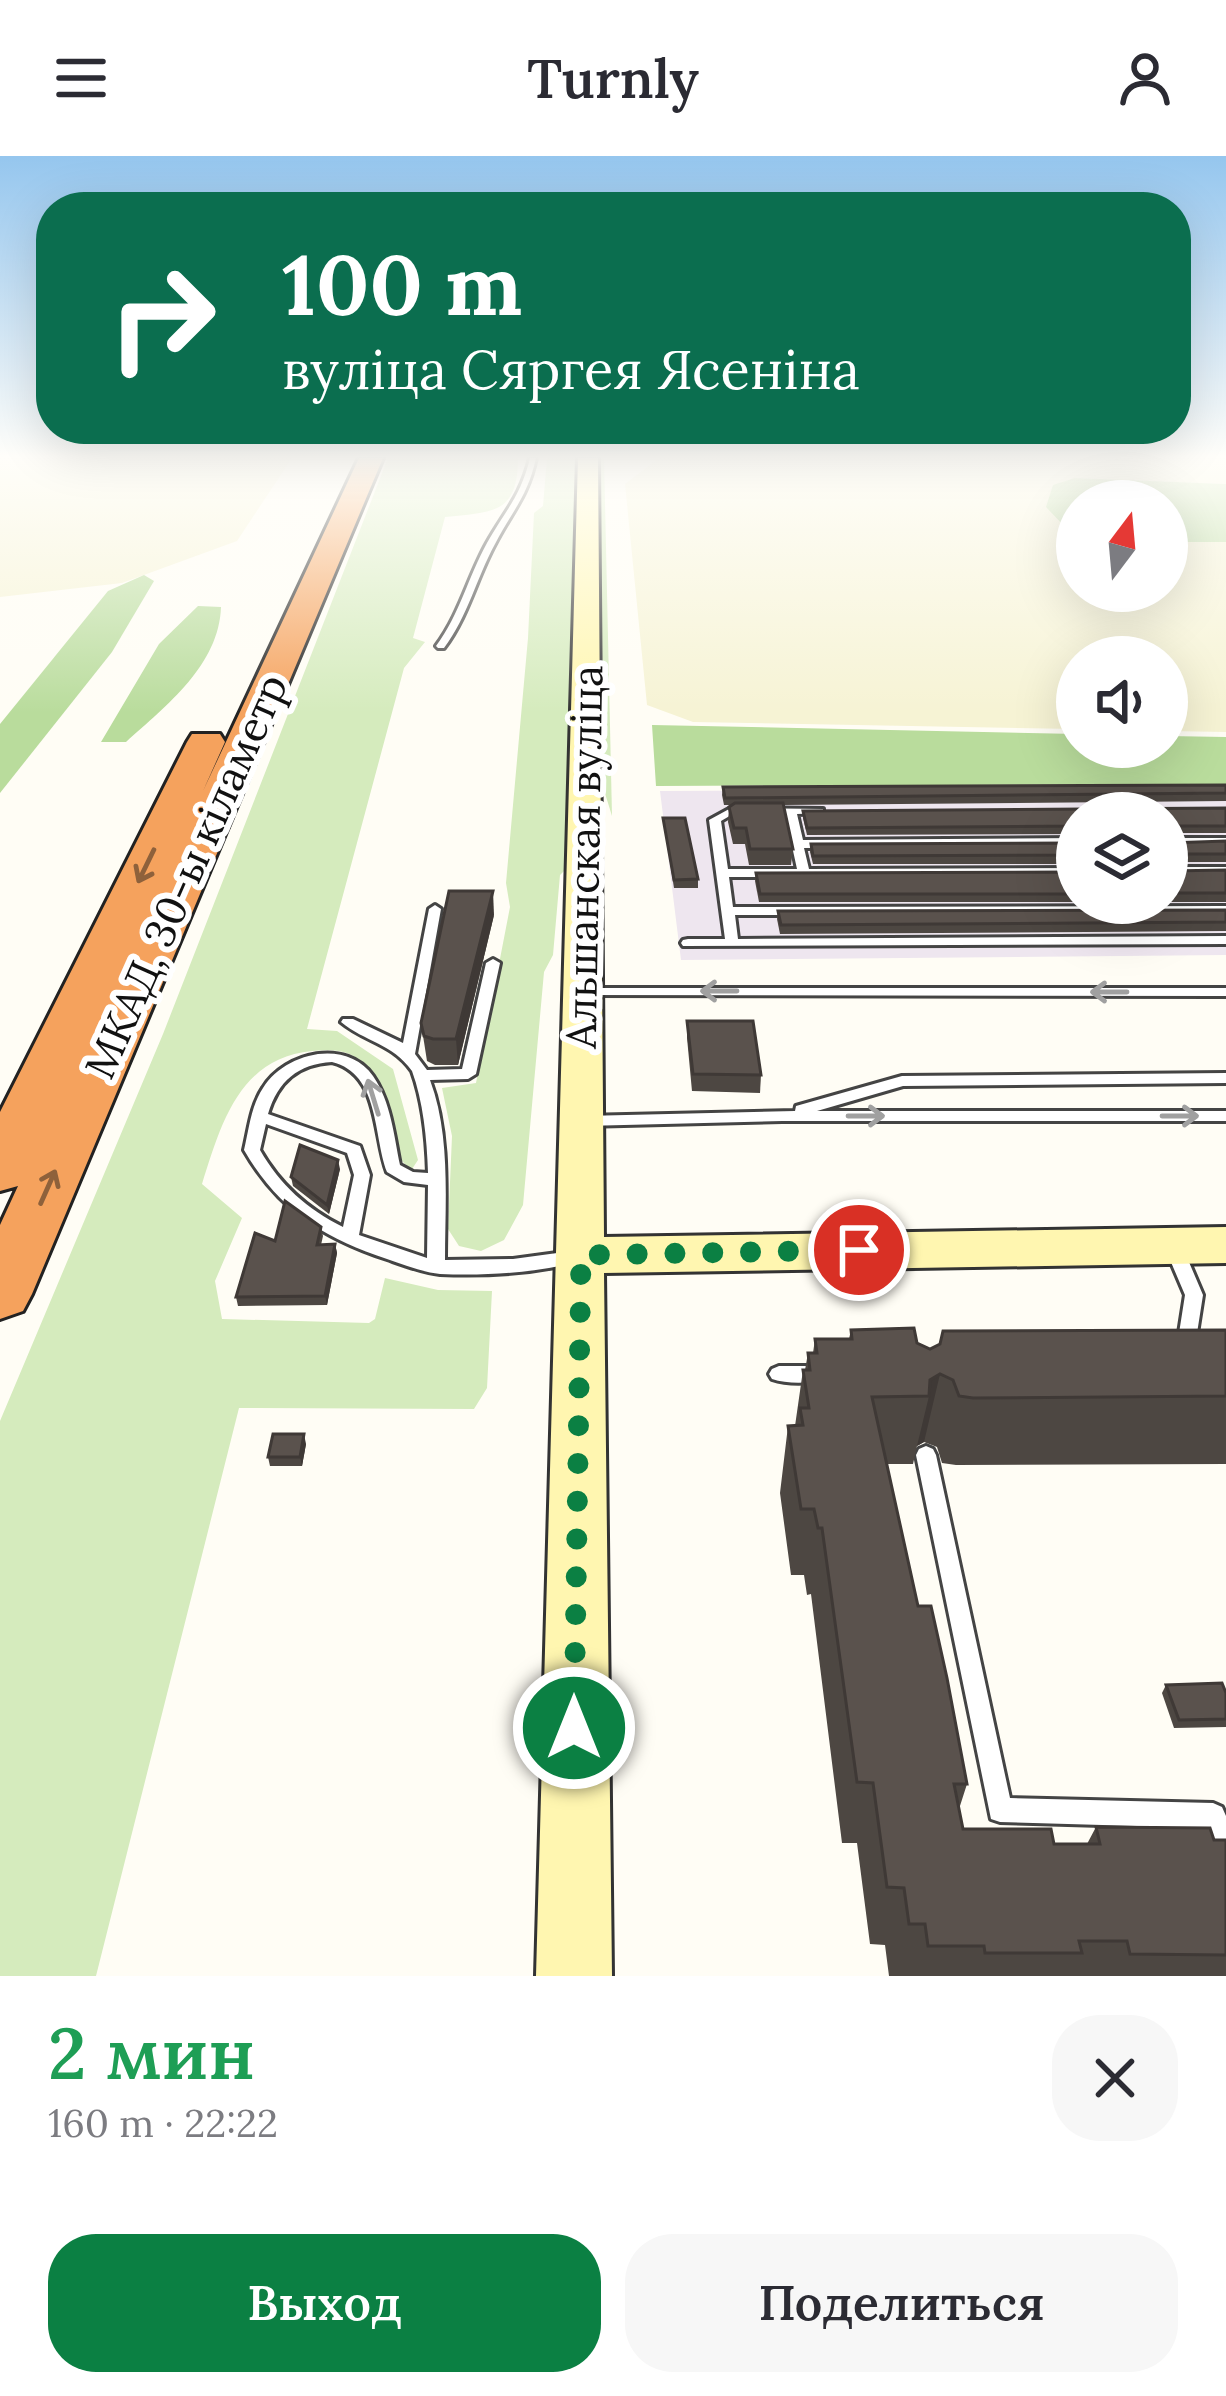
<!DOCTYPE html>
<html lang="ru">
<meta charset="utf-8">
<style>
:root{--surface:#fff;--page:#f7f7f7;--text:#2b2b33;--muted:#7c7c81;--accent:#0b8043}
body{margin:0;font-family:Lora,serif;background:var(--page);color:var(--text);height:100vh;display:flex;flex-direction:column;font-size:45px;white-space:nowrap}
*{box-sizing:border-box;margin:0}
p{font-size:39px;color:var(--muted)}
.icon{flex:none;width:66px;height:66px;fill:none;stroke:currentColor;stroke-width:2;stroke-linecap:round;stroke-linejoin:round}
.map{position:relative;height:1820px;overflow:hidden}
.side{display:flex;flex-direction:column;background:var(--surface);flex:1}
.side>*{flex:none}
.hud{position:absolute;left:36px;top:36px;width:1155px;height:252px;border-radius:48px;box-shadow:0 12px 48px #0002;background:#0b6e4f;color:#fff;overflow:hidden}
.needle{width:78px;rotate:16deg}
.buttons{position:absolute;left:1056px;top:324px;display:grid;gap:24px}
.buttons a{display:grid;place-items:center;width:132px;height:132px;border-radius:50%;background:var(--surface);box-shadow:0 12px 48px #0002;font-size:60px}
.pin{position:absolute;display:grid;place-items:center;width:102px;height:102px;color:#fff;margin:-51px;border:6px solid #fff;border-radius:50%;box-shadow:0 3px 12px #0007}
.me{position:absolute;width:132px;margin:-66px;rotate:0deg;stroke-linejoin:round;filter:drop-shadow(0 0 9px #0008)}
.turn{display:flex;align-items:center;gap:42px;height:252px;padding:0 48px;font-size:54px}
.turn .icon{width:156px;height:156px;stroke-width:2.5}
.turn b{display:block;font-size:84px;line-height:102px}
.round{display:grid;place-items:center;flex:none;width:126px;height:126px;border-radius:48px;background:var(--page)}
.summary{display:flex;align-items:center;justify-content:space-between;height:204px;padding:0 48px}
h1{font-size:72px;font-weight:600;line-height:90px;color:#1e9e55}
.cta{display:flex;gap:24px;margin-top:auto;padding:24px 48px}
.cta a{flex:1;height:138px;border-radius:48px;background:var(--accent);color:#fff;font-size:48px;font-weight:600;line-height:138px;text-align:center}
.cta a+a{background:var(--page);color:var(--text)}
header{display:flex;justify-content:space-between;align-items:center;height:156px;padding:0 48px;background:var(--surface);font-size:54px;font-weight:600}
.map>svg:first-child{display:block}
</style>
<header><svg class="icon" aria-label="menu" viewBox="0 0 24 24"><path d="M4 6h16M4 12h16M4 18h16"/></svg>Turnly<svg class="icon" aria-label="person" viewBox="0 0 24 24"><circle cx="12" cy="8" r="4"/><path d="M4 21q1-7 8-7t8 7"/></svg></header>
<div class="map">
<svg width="1226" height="1820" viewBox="0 0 1226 1820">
<rect width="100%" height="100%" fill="#fffdf5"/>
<!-- industrial -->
<path fill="#eee6ef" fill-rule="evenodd" d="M1226,632V799L681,804L660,635ZM1077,657H1167V747H1077Z"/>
<!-- farmland -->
<g fill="#f6f3d4">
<polygon points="0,302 292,302 237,385 122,427 0,441"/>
<polygon points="659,302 1226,302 1226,328 1075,322 1065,372 1077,377 1077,435 1167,435 1167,386 1226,386 1226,576 1167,575 1167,501 1077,501 1077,573 693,566 647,549 625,328"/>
</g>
<!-- green -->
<g fill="#d5ebbd">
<path d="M388,302H518C518,358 493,356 445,361L413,482L425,486L404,512L307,873L337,875L393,913L418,1004L412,1013C384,1001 392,925 356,902C344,893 327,894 312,895C239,902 221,968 202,1028L242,1062L215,1125L222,1163L369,1167L375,1163L385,1122L438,1134L492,1135L487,1232L474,1253L239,1252L96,1820H0V1265L163,878Z"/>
<polygon points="547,302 579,302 569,710 560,719 553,799 544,816 523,1049 504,1084 481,1095 459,1090 448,1073 452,980 442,932 476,927 510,751 506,727 528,482 534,357 543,350"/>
<polygon points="596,302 604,302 612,660 600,621"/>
</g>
<!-- forest -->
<g fill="#b9dc9c">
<polygon points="1075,322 1226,328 1226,386 1167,386 1167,345 1077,345 1077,377 1066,372 1046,351 1053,329"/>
<polygon points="144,419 154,425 112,496 0,637 0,568 108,435"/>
<path d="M198,450L221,451C219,509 167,549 126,586H101L159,488Z"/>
<polygon points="652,569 1077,578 1077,591 1167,591 1167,580 1226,581 1226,628 656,630"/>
</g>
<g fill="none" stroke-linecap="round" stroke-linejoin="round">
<!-- lane casing -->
<g stroke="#444" stroke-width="6">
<g id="lane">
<path d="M530,302H536C528,340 512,355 495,388C476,423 468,460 444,492H438L436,490C460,458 468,421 487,387C505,355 521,340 530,302Z"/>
<path d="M731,652L823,653V657L797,658L803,684L1077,682V690L804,692L809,713L1077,712V720L729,721L733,751L1226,750V758L735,759L738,783L1226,780V788L683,790L681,787L683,784L688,783H725L709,664ZM733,658H785L797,713H728L721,665Z"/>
<rect x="1167" y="682" width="59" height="8"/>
<rect x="1167" y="711" width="59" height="8"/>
<path d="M435,749L441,753L415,898L427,914L462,913L486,807L493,803L500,807L476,918L468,923L430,924C451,980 445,1045 445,1104L513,1103L572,1095L578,1096L581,1101L578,1106C534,1117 485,1120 440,1118C422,1116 404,1109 387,1103C323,1082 278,1053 244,994C249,973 251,950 263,932C285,896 347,882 373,920C391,946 394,980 400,1009L413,1016L428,1017C427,982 423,945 412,915C392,887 365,886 341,866L343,863H353L403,887L429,753ZM332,906C380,918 373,979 387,1016L404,1026L428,1029L427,1102L359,1079L370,1019L360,990L268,958C278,925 298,908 332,906ZM266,968L347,997L354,1019L343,1071C307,1053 280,1029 260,994Z"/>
<polygon points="587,832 1226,832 1226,840 582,839 580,836"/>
<polygon points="1226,917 1226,927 903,930 817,955 1226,955 1226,965 782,965 584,970 576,965 584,960 795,955 796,950 902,920"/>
<polygon points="1174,1086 1180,1087 1183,1092 1203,1139 1195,1190 1193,1195 1186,1197 1179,1195 1177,1190 1185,1139 1165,1092 1168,1087"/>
<path d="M779,1210H818L825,1213L828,1218L825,1223C810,1228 787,1228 772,1223L769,1218L772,1213Z"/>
<polygon points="926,1290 933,1293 936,1299 1010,1642 1213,1647 1222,1651 1226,1660 1226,1700 1217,1696 1206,1672 1000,1666 991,1663 916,1299 919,1293"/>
</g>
</g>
<!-- secondary casing -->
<g stroke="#333" stroke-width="6">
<polygon id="secondary" points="578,302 598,302 604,1081 1226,1071 1226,1107 604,1117 612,1820 536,1820"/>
</g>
<!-- highway casing -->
<g stroke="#222" stroke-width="6">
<polygon id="highway" points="359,302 383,302 32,1138 23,1155 0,1163 0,1069 18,1030 0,1035 0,956 187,586 192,578 220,578 225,586 203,635"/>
</g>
<!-- lane -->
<use href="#lane" fill="#fff" fill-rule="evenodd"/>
<!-- secondary -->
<use href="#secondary" fill="#fff6b0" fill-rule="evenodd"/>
<!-- highway -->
<use href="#highway" fill="#f5a25d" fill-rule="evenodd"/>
</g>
<!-- wall -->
<g fill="#4d4742">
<polygon points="1226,629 1226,645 783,649 793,693 791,709 749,709 745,688 733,688 728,666 729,651 731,649 724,649 722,639 723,631"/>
<polygon points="1226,652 1226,677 1167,677 1077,657 1077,678 807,679 803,662 803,655"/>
<polygon points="663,662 698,723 698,732 674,732"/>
<polygon points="1226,685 1226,706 1167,706 1169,687"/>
<polygon points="1077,687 1077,708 813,708 810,696 811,688"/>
<polygon points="1167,709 1169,715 1226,714 1226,746 1167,746"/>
<polygon points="1077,716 1077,746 759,746 755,725 756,717"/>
<polygon points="1226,754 1226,775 780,778 777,763 778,755"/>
<polygon points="494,759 458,909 435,909 427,905 421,867"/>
<polygon points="687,865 761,919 760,937 692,935 687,882"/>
<polygon points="340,1013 329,1058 293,1030 291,1021"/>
<polygon points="321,1071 323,1080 321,1089 335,1088 337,1097 327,1149 238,1150 236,1141 275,1085"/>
<polygon points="851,1174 917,1187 930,1193 1226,1174 1226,1308 956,1309 942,1307 937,1291 924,1286 917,1290 913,1308 887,1308 918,1450 967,1628 959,1653 963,1673 1054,1688 1087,1688 1096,1671 1226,1684 1226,1820 889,1820 885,1789 870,1788 857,1687 842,1687 811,1438 807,1439 804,1419 791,1419 780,1337 788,1270 795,1270 803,1214 805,1214 808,1197 813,1197 815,1183 849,1183"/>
<polygon points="306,1288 302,1310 270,1310 268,1301"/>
<polygon points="1166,1529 1226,1537 1226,1571 1174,1572 1162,1537"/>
</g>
<!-- shaded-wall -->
<g fill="#3f3936">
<polygon points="493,735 494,759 458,909 456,883"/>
<polygon points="338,1004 340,1013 329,1058 327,1049"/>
<polygon points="335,1088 337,1097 327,1149 325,1140"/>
<polygon points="940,1218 924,1286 917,1290 929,1240 930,1224"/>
<polygon points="304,1278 306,1288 302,1310 300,1301"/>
</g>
<!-- building -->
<g fill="#5a524d" stroke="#3f3936" stroke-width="3">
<polygon points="1226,629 1226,637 725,642 723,631"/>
<polygon points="735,647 783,647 793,693 750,693 746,672 734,672 729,651"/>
<polygon points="1226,652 1226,670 1169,670 1167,672 1167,657 1077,657 1077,670 807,672 803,655"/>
<polygon points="663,662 685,662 698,723 674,724"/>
<polygon points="1167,680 1169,687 1226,685 1226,698 1169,698 1167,701"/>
<polygon points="1077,687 1077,699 813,700 811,688"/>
<polygon points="1167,709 1169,715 1226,714 1226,737 1167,737"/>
<polygon points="1077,716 1077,738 760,738 756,717"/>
<polygon points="449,735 493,735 456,883 433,883 424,880 421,867"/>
<polygon points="1226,754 1226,766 781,769 778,755"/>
<polygon points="687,865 753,865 761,919 693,918"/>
<polygon points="300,989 338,1004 327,1049 291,1021"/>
<polygon points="285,1045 321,1071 317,1089 335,1088 325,1140 236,1141 255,1077 275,1085"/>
<polygon points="914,1172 917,1187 930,1193 940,1188 943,1175 1226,1174 1226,1240 973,1242 959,1240 953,1224 940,1218 930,1224 929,1240 872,1241 918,1450 931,1450 947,1522 967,1628 954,1628 963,1673 1051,1673 1054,1688 1100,1688 1096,1671 1210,1672 1214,1684 1226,1684 1226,1799 1130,1798 1127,1785 1079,1785 1082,1797 985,1797 984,1790 928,1790 925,1768 909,1768 904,1732 887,1731 873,1627 857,1626 822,1372 818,1372 814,1353 801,1353 788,1270 803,1269 800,1252 809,1252 803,1214 810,1214 808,1197 817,1197 815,1183 852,1183 851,1174"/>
<polygon points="273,1278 304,1278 300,1301 268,1301"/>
<polygon points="1222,1527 1226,1537 1226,1563 1179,1564 1166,1529"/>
</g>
<!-- one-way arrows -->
<defs><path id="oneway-shaft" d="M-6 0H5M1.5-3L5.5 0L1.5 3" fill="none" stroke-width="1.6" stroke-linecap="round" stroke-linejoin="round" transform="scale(3)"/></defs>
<g stroke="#8e613b">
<use href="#oneway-shaft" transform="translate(146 710) rotate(116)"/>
<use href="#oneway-shaft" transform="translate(48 1031) rotate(-66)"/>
</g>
<g stroke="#a0a0a0">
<use href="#oneway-shaft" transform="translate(719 835) rotate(-180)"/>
<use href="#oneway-shaft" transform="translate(1109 836) rotate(-180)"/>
<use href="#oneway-shaft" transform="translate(373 941) rotate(-107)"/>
<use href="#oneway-shaft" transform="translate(866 960)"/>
<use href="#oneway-shaft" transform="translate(1180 960)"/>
</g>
<!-- sky -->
<linearGradient id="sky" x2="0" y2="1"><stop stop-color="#95c6ee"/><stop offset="0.54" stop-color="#fffefa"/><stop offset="1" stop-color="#fffefa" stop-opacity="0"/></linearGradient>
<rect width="1226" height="557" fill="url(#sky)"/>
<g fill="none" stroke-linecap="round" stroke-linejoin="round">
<!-- route -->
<polyline stroke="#0b8043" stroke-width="21" stroke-dasharray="0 37.8" points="574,1572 581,1099 859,1094"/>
</g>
<g text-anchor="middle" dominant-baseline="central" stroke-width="12" stroke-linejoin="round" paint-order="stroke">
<!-- street labels -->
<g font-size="42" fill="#111" stroke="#fff">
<text transform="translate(584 701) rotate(-89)">Альшанская вуліца</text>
<text transform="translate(186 720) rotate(-66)">МКАД, 30-ы кіламетр</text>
</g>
</g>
</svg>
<div class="buttons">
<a><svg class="needle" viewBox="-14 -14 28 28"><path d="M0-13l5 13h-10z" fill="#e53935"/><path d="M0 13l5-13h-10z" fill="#7c7c81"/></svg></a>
<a><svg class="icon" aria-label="sound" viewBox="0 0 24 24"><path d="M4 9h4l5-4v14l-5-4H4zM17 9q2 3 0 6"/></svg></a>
<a><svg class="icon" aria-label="layers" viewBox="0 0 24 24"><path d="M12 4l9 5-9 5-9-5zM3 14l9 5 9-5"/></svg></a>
</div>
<div class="pin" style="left:859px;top:1094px;background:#d93025"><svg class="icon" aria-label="arrive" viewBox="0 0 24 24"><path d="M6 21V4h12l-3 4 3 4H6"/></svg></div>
<svg class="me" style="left:574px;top:1572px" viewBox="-20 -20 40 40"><circle r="17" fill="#0b8043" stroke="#fff" stroke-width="3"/><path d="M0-11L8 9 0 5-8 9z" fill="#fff"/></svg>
<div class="hud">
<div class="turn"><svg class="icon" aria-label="right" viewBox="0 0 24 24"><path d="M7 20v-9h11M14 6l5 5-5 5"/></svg><div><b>100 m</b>вуліца Сяргея Ясеніна</div></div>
</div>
</div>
<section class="side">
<div class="summary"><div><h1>2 мин</h1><p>160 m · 22:22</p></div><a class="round"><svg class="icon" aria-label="close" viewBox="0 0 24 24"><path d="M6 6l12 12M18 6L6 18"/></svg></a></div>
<div class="cta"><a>Выход</a><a>Поделиться</a></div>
</section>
